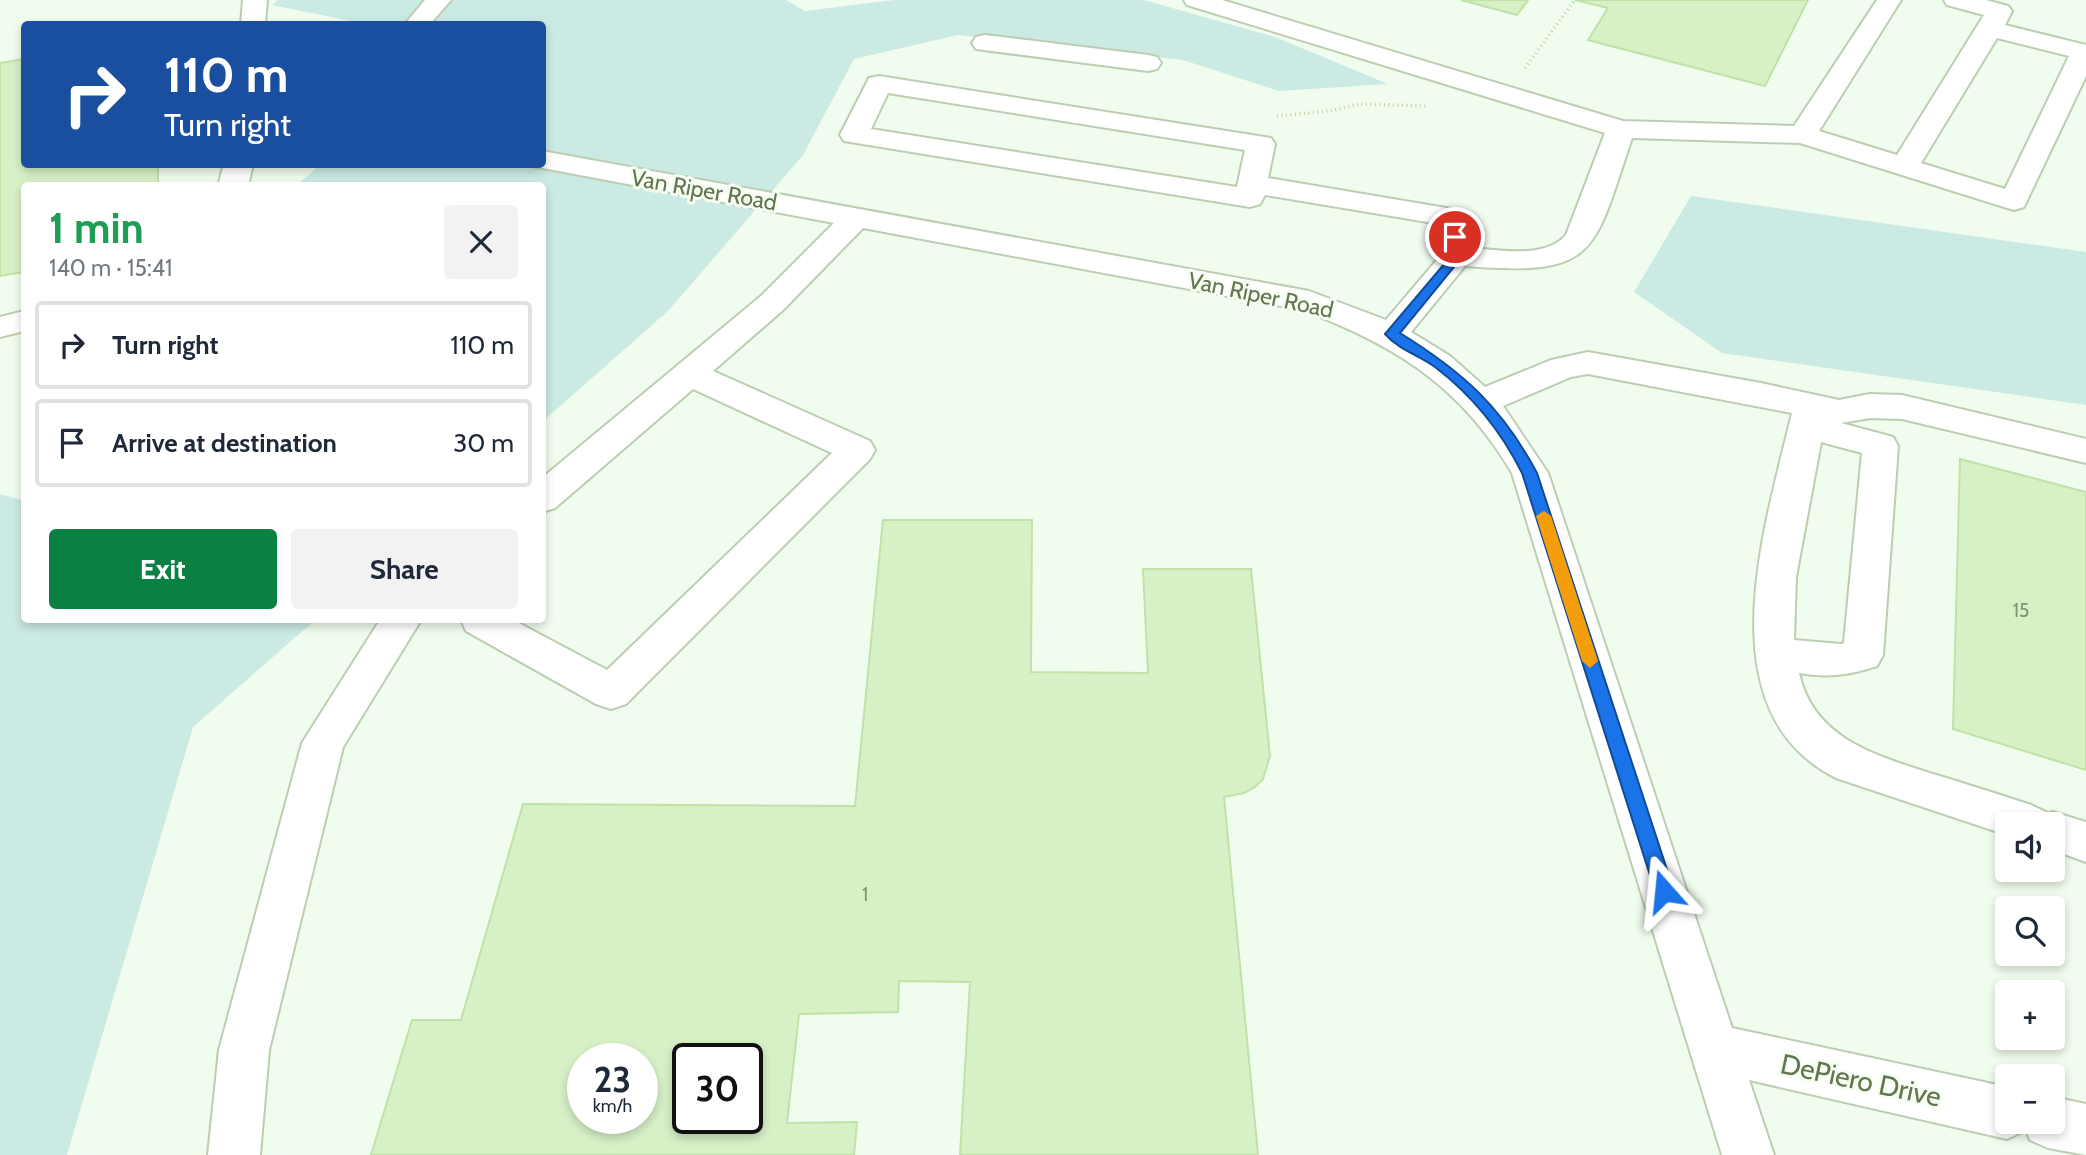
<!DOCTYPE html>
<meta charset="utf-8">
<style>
:root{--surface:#fff;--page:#f2f2f3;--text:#1f2937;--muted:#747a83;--line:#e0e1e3;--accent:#0b8043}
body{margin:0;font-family:Cabin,sans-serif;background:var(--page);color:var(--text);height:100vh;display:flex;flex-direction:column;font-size:26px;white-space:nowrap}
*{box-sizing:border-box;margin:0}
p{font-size:23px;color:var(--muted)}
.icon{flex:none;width:38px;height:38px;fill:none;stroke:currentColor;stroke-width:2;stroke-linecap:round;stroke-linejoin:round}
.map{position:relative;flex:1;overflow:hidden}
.sheet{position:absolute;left:21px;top:182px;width:525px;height:441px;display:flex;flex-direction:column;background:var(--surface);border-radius:7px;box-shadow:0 4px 10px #0003}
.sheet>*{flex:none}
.hud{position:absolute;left:21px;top:21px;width:525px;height:147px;border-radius:7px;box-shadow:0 4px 10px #0003;background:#1a4fa0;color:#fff;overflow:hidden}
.buttons{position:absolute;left:1995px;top:812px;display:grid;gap:14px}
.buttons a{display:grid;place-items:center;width:70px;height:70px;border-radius:7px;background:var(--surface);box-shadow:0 4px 10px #0003;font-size:35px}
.speed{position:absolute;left:567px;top:1043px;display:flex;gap:14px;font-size:35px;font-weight:700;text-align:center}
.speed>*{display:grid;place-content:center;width:91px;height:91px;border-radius:50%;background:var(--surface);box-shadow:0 4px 10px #0003;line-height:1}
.speed small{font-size:18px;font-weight:400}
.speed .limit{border:4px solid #111;border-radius:10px;background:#fff;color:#111}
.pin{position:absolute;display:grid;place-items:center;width:60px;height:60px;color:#fff;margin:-30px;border:4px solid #fff;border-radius:50%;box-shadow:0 2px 7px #0007}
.me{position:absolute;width:77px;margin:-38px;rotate:342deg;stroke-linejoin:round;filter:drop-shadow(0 0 5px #0008)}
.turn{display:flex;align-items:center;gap:24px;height:147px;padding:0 28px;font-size:32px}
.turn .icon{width:91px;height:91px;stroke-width:2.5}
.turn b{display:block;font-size:49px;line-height:60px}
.round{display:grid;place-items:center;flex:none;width:74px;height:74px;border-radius:7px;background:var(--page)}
.summary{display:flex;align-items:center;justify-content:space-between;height:119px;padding:0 28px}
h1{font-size:42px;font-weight:700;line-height:52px;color:#1e9e55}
.button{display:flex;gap:14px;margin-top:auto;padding:14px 28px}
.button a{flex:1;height:80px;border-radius:7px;background:var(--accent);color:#fff;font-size:28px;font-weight:700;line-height:80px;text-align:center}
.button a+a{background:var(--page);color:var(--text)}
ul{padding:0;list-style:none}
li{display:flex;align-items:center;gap:21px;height:88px;margin:0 14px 10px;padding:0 14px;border:4px solid var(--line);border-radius:7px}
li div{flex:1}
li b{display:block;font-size:26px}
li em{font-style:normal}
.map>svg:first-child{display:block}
</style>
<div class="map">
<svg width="2086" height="1155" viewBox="0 0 2086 1155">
<rect width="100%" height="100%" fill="#f0fced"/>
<!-- green -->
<g fill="#cbeae3">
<polygon points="278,0 786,0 805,11 894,0 1144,0 1275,37 1388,84 1279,91 1183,60 958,35 854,59 803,155 668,311 543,421 542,186 297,185 320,165 542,164 542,24 366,24 272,5"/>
<polygon points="1691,196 2086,252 2086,405 1722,353 1634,292"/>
<polygon points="0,494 24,501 24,620 315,620 193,727 67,1155 0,1155"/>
</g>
<!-- building -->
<g fill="#d7f0c6" stroke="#c0e2a7" stroke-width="2" fill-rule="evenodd">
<polygon points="1461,0 1528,0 1517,15"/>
<polygon points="1575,0 1808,0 1765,86 1588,40 1608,8"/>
<polygon points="24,59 24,164 158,164 158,185 24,186 24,272 0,276 0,63"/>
<polygon points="1960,459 2086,492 2086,770 1953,729"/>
<path d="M883,520H1032L1031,672L1148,673L1143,569H1251L1270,756L1263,779L1255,787L1244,793L1224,797L1258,1155H960L970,982L899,981L898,1012L799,1014L787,1123L857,1122L854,1155H371L412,1020H461L523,804L855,806ZM583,1059H642V1118H583ZM688,1059H747V1118H688Z"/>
</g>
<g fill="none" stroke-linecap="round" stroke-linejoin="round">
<!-- minor casing -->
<g stroke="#bcceb2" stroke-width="4">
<g id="minor">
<polygon points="243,0 267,0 265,24 241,24"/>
<polygon points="425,0 451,0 430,24 405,24"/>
<path d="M1184,0H1222L1623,121L1794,126L1877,0H1901L1819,131L1897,155L1984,15L1947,5L1944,0H1986L2008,6L2012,11L2005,25L2086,45V76L2024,207L2014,210L2004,207L1800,143L1632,138C1593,253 1599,277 1465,266L1411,332L1450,356L1485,387L1551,360L1588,352L1761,383L1839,400L1870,394L1902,395L2086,439V463L1902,419L1870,418L1841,423L1893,437L1898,446L1883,655L1877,666C1850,675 1827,678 1799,673C1813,739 1877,756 1933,774C1966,784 1998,794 2031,805L2048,813L2053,812L2086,822V862L2053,850V824H2007V835L1836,778C1703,711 1766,524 1792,413L1588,374L1571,377L1503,406L1548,473L1732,1028L2007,1087V1122H2053V1097L2086,1104V1155L2048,1148L2030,1140L2026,1130L2007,1139L1749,1080L1774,1155H1722L1512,473C1461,386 1395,345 1302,310L863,228L783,310L713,371L870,441L875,450L870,459L626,704L611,709L596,704L466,631L461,620H513L607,670L832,453L693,389L555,508L542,512V478L761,296L834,223L532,166L542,164V151L1309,291L1386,320L1441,255L1439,224L1265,195L1260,204L1250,207L844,141L840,135L866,84L869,78L879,76L1271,138L1275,144L1268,178L1464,211L1468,217L1472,248C1500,250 1545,259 1566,235L1605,133L1187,5ZM1997,38L2069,56L2005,189L1921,163ZM888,93L1245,150L1237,187L871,129ZM1821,442L1862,453L1844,643L1841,644L1794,640L1796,577Z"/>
<polygon points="985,35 1148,55 1157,57 1161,63 1157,69 1148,71 976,49 972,43 976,37"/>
<polygon points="224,164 253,164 248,186 218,186"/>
<polygon points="24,311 24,331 0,337 0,317"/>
<polygon points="380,620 421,620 343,747 269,1050 260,1155 208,1155 219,1050 302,743"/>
</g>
</g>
<!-- path -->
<g stroke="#bbd5a8" stroke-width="3.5" stroke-dasharray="1 3.5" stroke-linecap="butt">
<polyline points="1525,68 1574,1"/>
<polyline points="1277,116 1330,111 1360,104 1428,106"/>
</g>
<!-- minor -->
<use href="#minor" fill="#fff" fill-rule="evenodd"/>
</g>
<!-- route -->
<path fill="#1a73e8" stroke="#114b97" stroke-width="2" d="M1455,233L1461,237L1463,256L1400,333C1463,372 1502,407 1537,473L1674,891L1671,897L1664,900L1657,897L1655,891L1522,473C1501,431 1473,396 1435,367C1420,356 1398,349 1385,334L1451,256L1449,237Z"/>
<!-- slow -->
<polygon fill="#f59e0b" points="1544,511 1551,516 1598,661 1590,668 1582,661 1536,516"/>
<g text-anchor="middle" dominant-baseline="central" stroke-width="6" stroke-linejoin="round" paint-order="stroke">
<!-- number labels -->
<g font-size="19" fill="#7f956e">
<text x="2021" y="610">15</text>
<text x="865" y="894">1</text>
</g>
<!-- street labels -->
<g font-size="23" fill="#627750" stroke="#f6fef3">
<text transform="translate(704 190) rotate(10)">Van Riper Road</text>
<text transform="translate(1261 295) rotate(12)">Van Riper Road</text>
</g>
<!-- near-street labels -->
<g font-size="28" fill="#627750" stroke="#f6fef3">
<text transform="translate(1861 1080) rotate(12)">DePiero Drive</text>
</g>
</g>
</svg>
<div class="buttons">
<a><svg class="icon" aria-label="sound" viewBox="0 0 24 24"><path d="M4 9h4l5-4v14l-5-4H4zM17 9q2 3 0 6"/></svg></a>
<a><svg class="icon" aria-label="search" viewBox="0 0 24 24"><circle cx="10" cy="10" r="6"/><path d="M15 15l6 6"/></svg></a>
<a>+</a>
<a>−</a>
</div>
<div class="speed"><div>23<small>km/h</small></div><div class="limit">30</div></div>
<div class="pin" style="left:1455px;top:237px;background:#d93025"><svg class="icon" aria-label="arrive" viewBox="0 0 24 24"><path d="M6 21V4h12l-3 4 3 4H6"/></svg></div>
<svg class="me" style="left:1664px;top:891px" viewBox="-20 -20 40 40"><path d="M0-17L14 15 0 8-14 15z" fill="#1a73e8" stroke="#fff" stroke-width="4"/></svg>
<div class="hud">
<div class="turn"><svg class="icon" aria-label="right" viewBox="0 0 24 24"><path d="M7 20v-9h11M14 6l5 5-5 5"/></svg><div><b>110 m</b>Turn right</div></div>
</div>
<section class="sheet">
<div class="summary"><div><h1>1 min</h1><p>140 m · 15:41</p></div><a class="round"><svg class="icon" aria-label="close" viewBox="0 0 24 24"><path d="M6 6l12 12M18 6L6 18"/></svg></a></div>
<ul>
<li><svg class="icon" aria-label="right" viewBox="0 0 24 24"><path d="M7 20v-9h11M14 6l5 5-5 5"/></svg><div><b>Turn right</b></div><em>110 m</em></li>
<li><svg class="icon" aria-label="arrive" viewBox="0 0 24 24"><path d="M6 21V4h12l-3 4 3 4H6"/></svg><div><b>Arrive at destination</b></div><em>30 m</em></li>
</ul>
<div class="button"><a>Exit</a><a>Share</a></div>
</section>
</div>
